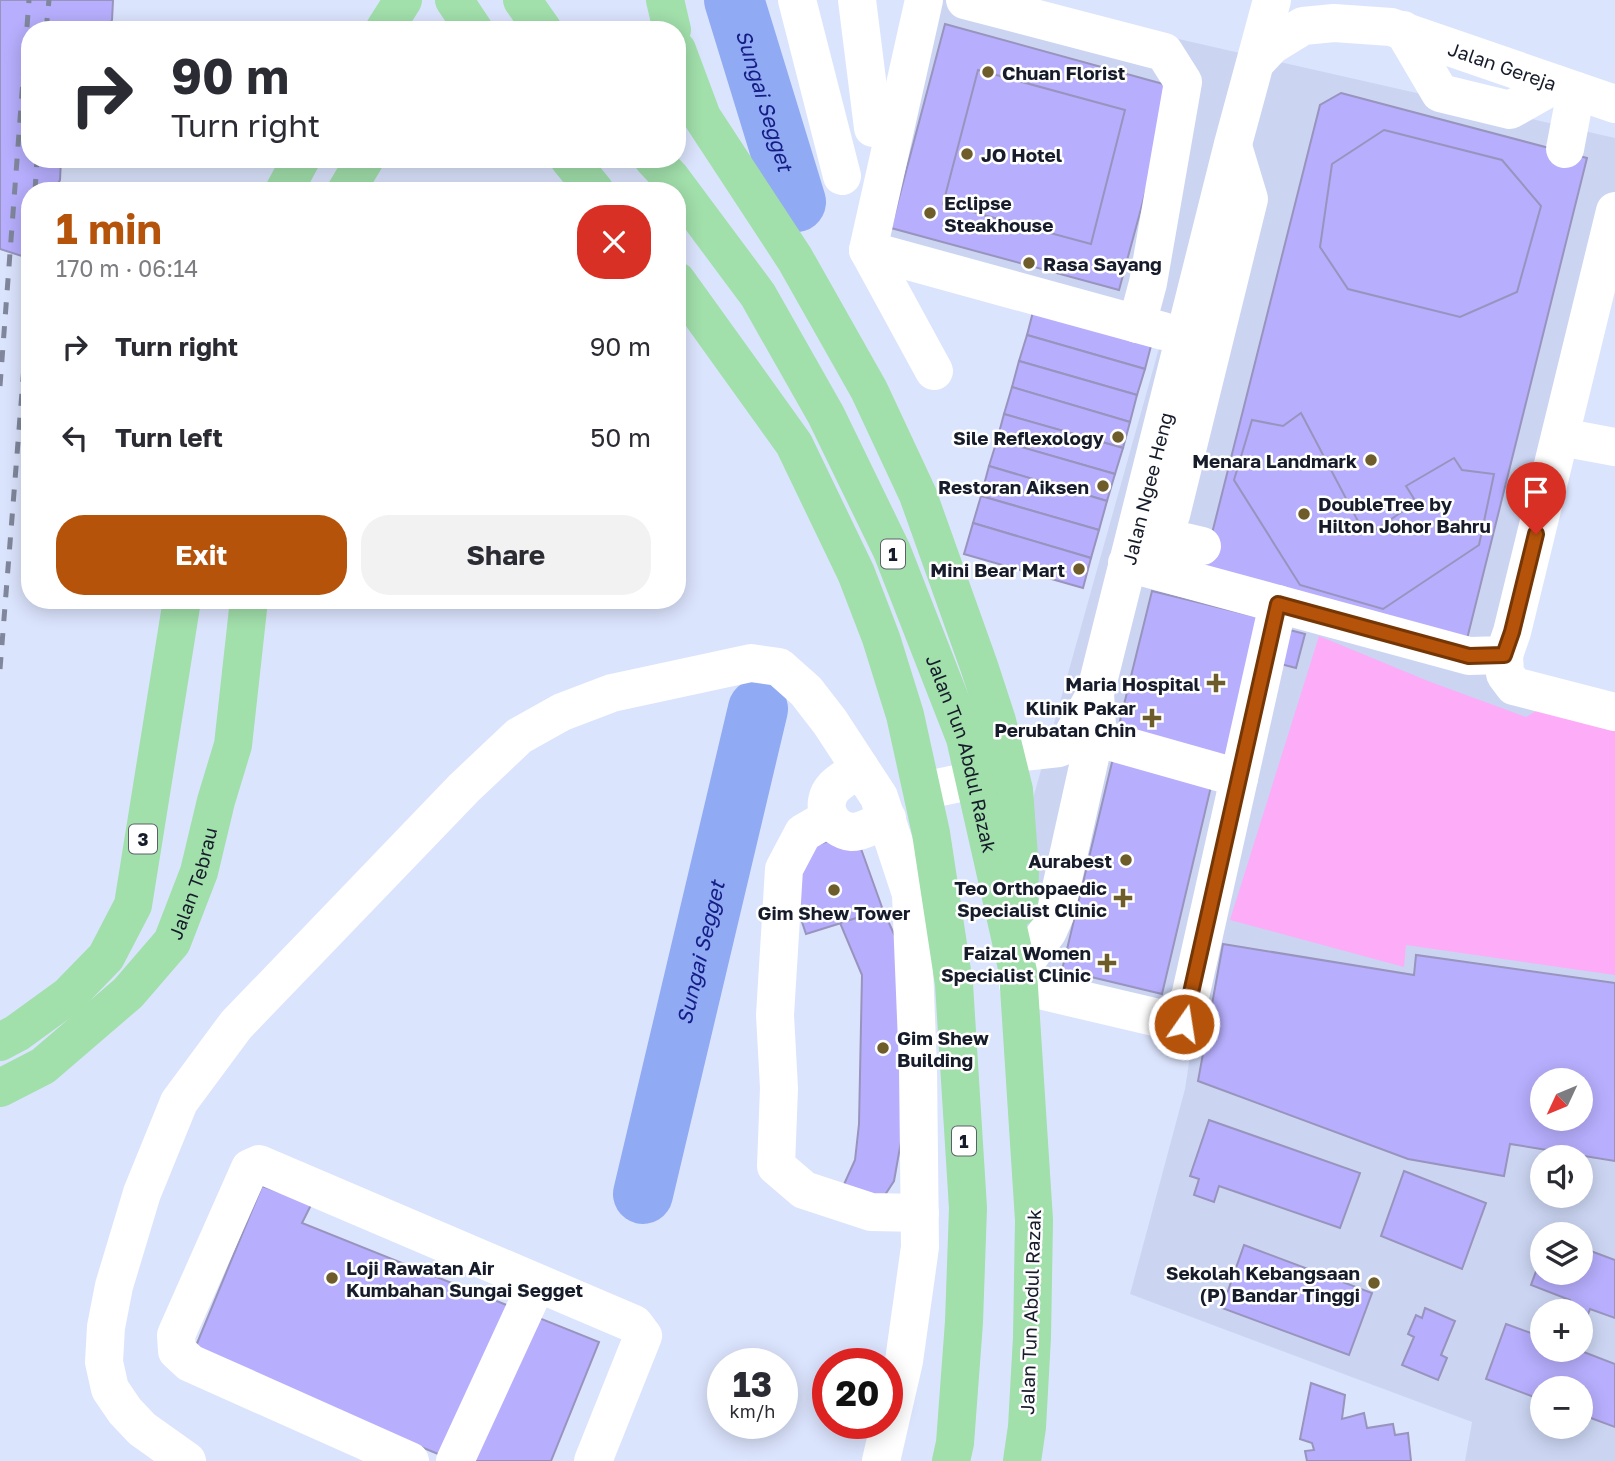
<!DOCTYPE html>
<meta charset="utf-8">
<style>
:root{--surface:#fff;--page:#f2f2f3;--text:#2b2b33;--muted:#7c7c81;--accent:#b45309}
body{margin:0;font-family:"Golos Text",sans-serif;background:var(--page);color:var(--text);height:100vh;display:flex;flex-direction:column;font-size:26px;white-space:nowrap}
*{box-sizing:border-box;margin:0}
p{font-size:23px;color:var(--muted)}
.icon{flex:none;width:38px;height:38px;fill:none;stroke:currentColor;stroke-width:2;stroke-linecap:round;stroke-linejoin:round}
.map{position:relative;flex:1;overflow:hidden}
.panel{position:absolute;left:21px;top:182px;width:665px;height:427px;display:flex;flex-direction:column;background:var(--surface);border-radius:28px;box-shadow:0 4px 18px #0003}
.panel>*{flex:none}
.top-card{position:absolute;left:21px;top:21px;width:665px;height:147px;border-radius:28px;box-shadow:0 4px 18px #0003;background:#fff;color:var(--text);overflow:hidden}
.needle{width:46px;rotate:226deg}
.tools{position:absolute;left:1530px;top:1068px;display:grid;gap:14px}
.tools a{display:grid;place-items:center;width:63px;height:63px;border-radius:50%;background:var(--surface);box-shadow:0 4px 18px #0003;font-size:35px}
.speed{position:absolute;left:707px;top:1348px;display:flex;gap:14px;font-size:35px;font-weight:700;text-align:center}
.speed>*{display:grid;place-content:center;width:91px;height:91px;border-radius:50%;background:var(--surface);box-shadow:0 4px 18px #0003;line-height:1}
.speed small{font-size:18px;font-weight:400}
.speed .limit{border:10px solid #d22;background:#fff;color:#111}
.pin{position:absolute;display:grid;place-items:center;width:60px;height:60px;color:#fff;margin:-72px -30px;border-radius:50% 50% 50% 0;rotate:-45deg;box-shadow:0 0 7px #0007}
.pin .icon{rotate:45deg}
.me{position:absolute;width:77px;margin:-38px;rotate:13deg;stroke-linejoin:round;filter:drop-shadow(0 0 5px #0008)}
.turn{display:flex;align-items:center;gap:24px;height:147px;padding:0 35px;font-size:32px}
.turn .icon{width:91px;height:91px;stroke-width:2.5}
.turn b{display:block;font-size:49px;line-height:60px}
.round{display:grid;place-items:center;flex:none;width:74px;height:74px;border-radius:28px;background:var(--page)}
.head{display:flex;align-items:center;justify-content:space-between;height:119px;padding:0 35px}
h1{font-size:42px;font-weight:700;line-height:52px;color:var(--accent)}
.action{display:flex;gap:14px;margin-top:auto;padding:14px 35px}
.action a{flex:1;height:80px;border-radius:28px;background:var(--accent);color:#fff;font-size:28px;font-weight:700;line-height:80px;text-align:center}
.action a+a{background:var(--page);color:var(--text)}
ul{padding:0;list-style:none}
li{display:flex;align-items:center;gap:21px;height:91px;padding:0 35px}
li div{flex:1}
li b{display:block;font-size:26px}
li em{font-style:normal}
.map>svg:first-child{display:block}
</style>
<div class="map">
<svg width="1615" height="1461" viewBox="0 0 1615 1461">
<rect width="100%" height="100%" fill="#dbe4fd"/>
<!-- built -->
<path fill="#cbd5f2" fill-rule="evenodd" d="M934,0H1007L1615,138V234L1513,673L1615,700V1461H1465L1472,1422L1130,1294L1185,1089L1193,1036L1024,996L1027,820L1161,341L870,236ZM1542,1080H1580V1118H1542ZM1542,1157H1580V1195H1542ZM1542,1234H1580V1272H1542ZM1542,1311H1580V1349H1542ZM1542,1388H1580V1426H1542Z"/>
<!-- pitch -->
<polygon fill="#fdacf8" points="1319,636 1428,681 1526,717 1548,704 1615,719 1615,975 1406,945 1404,967 1230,920"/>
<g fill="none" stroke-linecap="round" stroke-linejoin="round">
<!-- river -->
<g stroke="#90aaf3" stroke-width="60">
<path id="s1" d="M734,0L796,202"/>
<path id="s2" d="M643,1194L758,709"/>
</g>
</g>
<!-- building -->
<g fill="#b7aefd" stroke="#9894bd" stroke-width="2" fill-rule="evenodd">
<polygon points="0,0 113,0 112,20 105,30 30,30 30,159 61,159 60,180 54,191 30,191 28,258 0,249"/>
<polygon points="945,24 1174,87 1119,290 891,228"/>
<polygon points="978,70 1125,110 1091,244 943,204"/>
<polygon points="1341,93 1587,158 1466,643 1202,573 1320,105"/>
<polygon points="1384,130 1502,160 1541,206 1517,292 1460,317 1348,289 1320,247 1332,164"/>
<polygon points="1034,308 1152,342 1145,369 1027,335"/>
<polygon points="1027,335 1145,369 1137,395 1019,361"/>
<polygon points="1019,361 1137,395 1130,422 1012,387"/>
<polygon points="1012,387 1130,422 1123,448 1004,414"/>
<polygon points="1301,413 1360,525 1377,529 1416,502 1406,486 1454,458 1462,470 1494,474 1479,545 1383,609 1300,585 1234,480 1252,420 1283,426"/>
<polygon points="1004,414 1123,448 1115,474 997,440"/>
<polygon points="997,440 1115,474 1107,501 989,466"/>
<polygon points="989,466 1107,501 1099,530 981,496"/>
<polygon points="981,496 1099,530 1091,558 973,523"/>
<polygon points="973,523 1091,558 1083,588 964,554"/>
<polygon points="1152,591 1262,618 1227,761 1117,733"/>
<polygon points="1282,628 1305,634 1296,668 1273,662"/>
<polygon points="1114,754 1213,778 1162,994 1062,970"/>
<polygon points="855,832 883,910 806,934 785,871 796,852"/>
<polygon points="883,910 900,947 902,1136 894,1181 877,1207 841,1191 855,1160 859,1124 862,975 840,923"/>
<path d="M1223,944L1414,975L1416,955L1615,983V1161L1510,1144L1504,1176L1408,1159L1198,1081ZM1542,1080H1580V1118H1542Z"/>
<polygon points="1209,1120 1360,1173 1340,1228 1219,1186 1214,1202 1194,1195 1199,1179 1190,1176"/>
<polygon points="1404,1171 1486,1203 1462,1269 1381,1236"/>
<polygon points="262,1186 312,1203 302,1223 599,1342 551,1461 455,1461 193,1353"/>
<polygon points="1244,1245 1372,1293 1349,1355 1222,1308"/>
<polygon points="1580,1247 1615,1260 1615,1318 1590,1309 1581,1332 1580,1311 1565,1311 1570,1300 1531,1285 1542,1255 1542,1272 1580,1272"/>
<polygon points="1425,1308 1455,1321 1441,1355 1447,1358 1438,1380 1402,1365 1414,1337 1408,1334 1416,1315 1422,1318"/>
<polygon points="1506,1324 1542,1337 1542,1349 1576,1349 1615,1364 1615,1427 1580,1414 1580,1388 1542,1388 1542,1400 1486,1379"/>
<polygon points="1311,1383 1345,1395 1342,1419 1364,1413 1367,1428 1393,1424 1395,1435 1408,1433 1411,1461 1307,1461 1305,1451 1314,1450 1312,1443 1300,1439"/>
</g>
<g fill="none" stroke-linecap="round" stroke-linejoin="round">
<!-- minor -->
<g stroke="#fff" stroke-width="38">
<polyline points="797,0 842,176"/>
<polyline points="857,0 873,128"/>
<polyline points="924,0 868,250 934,371"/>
<polyline points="965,0 1164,52 1183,82 1148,283 1137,324"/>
<polyline points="1403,30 1440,93 1510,110 1556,84"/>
<path id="s3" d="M1256,62L1272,45L1303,26L1334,23L1391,27L1615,104"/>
<polyline points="1565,149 1576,91"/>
<polyline points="868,250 1163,331"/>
<polyline points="1561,437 1615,447"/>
<polyline points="1151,534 1163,525 1171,515 1249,199 1233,146"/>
<polyline points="1135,537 1151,534 1202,546"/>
<polyline points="1127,563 1469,656 1504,655 1512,632 1615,211"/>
<polyline points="1504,655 1505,674 1514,686 1615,712"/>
<polyline points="1094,737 1239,778"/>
<polyline points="1005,754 1059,748 1068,744 1091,702"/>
<path d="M860,768C852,774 841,780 834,787C818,804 830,830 852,832C863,832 877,823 887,818"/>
<polyline points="922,791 975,780"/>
<polyline points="829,818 803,833 784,869 775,1015 779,1088 776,1166 804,1190 871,1212 920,1213"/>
<path id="s4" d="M1018,972L1048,931L1055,915L1097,726L1095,694L1233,144L1272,0"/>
<polyline points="1018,985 1184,1024 1278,604"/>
<polyline points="187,1461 142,1429 125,1411 110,1389 104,1362 106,1327 114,1286 142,1193 179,1102 236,1025 464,788 519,736 562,712 612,693 751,663 779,667 806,691 830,722 879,797 911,894 918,1067 920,1247 904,1361 881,1461"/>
<polyline points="410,1461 190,1363 177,1351 176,1335 250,1168 259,1164 634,1324 643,1336 593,1461"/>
<polyline points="455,1461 537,1283"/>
</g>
<!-- highway -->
<g stroke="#a1dfab" stroke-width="38">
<polyline points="454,0 474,30"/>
<polyline points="522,0 543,30"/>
<polyline points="665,0 672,30"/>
<polyline points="384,30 403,0"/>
<polyline points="677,50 702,117 795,259 869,390 918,495 979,666 997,721 1014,790 1020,870 1019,907"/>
<polyline points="569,159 595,191"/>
<path id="s5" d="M653,159L671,178L758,295L826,415L892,551L965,738L1018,972L1034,1220L1032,1337L1027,1427L1022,1461"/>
<polyline points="284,191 301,159"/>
<polyline points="346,191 365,159"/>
<polyline points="677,281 794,444 856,573 881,638 905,715 931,833 954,984 968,1208 964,1322 955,1443 951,1461"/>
<polyline points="0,1042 17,1033 68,996 106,957 133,905 182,600"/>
<path id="s6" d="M0,1088L43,1066L128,993L172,942L199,872L216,801L233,745L249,600"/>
</g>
<!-- rail -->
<g stroke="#80879c" stroke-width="5" stroke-dasharray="12 12" stroke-linecap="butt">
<polyline points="46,30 49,0"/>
<polyline points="35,191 37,159"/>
<polyline points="0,386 29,0"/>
<polyline points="0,669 30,291"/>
</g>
</g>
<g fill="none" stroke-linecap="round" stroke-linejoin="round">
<!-- route casing -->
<g stroke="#753606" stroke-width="18">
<polyline id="route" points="1184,1024 1278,604 1469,656 1504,655 1512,632 1536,534"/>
</g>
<!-- route -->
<use href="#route" stroke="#b45309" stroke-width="12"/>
</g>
<!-- markers -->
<g fill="#6f5c2b" stroke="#fff" stroke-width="2.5">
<circle cx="988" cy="72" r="7"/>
<circle cx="967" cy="154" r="7"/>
<circle cx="930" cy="213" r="7"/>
<circle cx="1029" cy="263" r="7"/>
<circle cx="1118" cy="437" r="7"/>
<circle cx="1371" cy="460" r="7"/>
<circle cx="1103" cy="486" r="7"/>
<circle cx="1304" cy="514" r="7"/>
<circle cx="1079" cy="569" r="7"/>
<path d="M1212.5 672.5h7v7h7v7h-7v7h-7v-7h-7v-7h7z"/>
<path d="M1148.5 707.5h7v7h7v7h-7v7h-7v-7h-7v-7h7z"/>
<circle cx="1126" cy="860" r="7"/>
<circle cx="834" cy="890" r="7"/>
<path d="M1119.5 887.5h7v7h7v7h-7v7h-7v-7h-7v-7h7z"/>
<path d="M1103.5 952.5h7v7h7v7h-7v7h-7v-7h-7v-7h7z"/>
<circle cx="883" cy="1048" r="7"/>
<circle cx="332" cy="1278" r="7"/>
<circle cx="1374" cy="1283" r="7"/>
</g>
<g text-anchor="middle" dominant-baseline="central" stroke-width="5" stroke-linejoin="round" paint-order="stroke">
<!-- shield labels -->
<g fill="#fff" stroke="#5d606b" stroke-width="2">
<rect x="881" y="539.5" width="24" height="29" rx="5"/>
<rect x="129" y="824.5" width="28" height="29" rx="5"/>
<rect x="952" y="1126.5" width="24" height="29" rx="5"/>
</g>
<g font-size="18" font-weight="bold" fill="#171c2b">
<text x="893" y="554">1</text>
<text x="143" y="839">3</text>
<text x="964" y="1141">1</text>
</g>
<!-- street labels -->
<g font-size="19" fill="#171c2b" stroke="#fff">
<text stroke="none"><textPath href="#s3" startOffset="266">Jalan Gereja</textPath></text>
<text stroke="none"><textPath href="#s4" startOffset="506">Jalan Ngee Heng</textPath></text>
<text stroke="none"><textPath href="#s5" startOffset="676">Jalan Tun Abdul Razak</textPath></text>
<text stroke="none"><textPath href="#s6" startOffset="290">Jalan Tebrau</textPath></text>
<text transform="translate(1030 1312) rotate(-88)">Jalan Tun Abdul Razak</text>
</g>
<!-- poi labels -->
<g font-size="19" font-weight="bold" fill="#171c2b" stroke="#fff" text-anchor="end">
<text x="1002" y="72" text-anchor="start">Chuan Florist</text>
<text x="981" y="154" text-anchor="start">JO Hotel</text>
<text x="944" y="202" text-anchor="start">Eclipse<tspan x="944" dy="22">Steakhouse</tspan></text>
<text x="1043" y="263" text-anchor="start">Rasa Sayang</text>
<text x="1104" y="437">Sile Reflexology</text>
<text x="1357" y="460">Menara Landmark</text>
<text x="1089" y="486">Restoran Aiksen</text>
<text x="1318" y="503" text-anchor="start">DoubleTree by<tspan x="1318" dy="22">Hilton Johor Bahru</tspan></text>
<text x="1065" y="569">Mini Bear Mart</text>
<text x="1200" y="683">Maria Hospital</text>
<text x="1136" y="707">Klinik Pakar<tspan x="1136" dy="22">Perubatan Chin</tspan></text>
<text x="1112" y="860">Aurabest</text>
<text x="1107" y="887">Teo Orthopaedic<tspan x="1107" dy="22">Specialist Clinic</tspan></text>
<text x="834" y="912" text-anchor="middle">Gim Shew Tower</text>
<text x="1091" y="952">Faizal Women<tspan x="1091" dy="22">Specialist Clinic</tspan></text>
<text x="897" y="1037" text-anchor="start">Gim Shew<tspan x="897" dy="22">Building</tspan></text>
<text x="346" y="1267" text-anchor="start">Loji Rawatan Air<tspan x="346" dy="22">Kumbahan Sungai Segget</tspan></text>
<text x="1360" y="1272">Sekolah Kebangsaan<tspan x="1360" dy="22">(P) Bandar Tinggi</tspan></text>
</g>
<!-- water labels -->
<g font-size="21" font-style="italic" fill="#151d85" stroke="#fff">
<text stroke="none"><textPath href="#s1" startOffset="105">Sungai Segget</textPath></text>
<text stroke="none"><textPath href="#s2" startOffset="248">Sungai Segget</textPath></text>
</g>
</g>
</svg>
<div class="tools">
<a><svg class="needle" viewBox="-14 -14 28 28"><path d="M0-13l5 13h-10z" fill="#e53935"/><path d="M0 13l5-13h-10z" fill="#7c7c81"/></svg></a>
<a><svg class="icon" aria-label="sound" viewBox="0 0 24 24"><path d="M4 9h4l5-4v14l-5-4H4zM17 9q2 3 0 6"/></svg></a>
<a><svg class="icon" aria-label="layers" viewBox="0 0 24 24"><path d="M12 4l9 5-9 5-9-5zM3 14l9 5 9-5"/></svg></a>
<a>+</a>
<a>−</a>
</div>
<div class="speed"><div>13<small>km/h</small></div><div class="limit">20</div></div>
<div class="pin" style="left:1536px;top:534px;background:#d93025"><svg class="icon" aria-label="arrive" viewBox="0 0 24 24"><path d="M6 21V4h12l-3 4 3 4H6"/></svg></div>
<svg class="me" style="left:1184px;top:1024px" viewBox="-20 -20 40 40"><circle r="17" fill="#b45309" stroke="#fff" stroke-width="3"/><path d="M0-11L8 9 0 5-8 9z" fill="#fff"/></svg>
<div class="top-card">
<div class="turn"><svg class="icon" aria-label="right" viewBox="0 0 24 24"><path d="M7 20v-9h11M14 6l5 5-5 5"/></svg><div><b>90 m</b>Turn right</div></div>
</div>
<section class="panel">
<div class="head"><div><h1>1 min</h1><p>170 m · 06:14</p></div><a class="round" style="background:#d93025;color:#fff"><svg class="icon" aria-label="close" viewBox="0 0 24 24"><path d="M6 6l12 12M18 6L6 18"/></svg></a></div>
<ul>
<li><svg class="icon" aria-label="right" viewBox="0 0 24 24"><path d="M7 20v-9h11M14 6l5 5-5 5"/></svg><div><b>Turn right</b></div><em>90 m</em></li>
<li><svg class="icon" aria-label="left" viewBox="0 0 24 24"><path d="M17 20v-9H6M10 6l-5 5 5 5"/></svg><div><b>Turn left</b></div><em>50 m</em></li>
</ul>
<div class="action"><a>Exit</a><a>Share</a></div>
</section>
</div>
